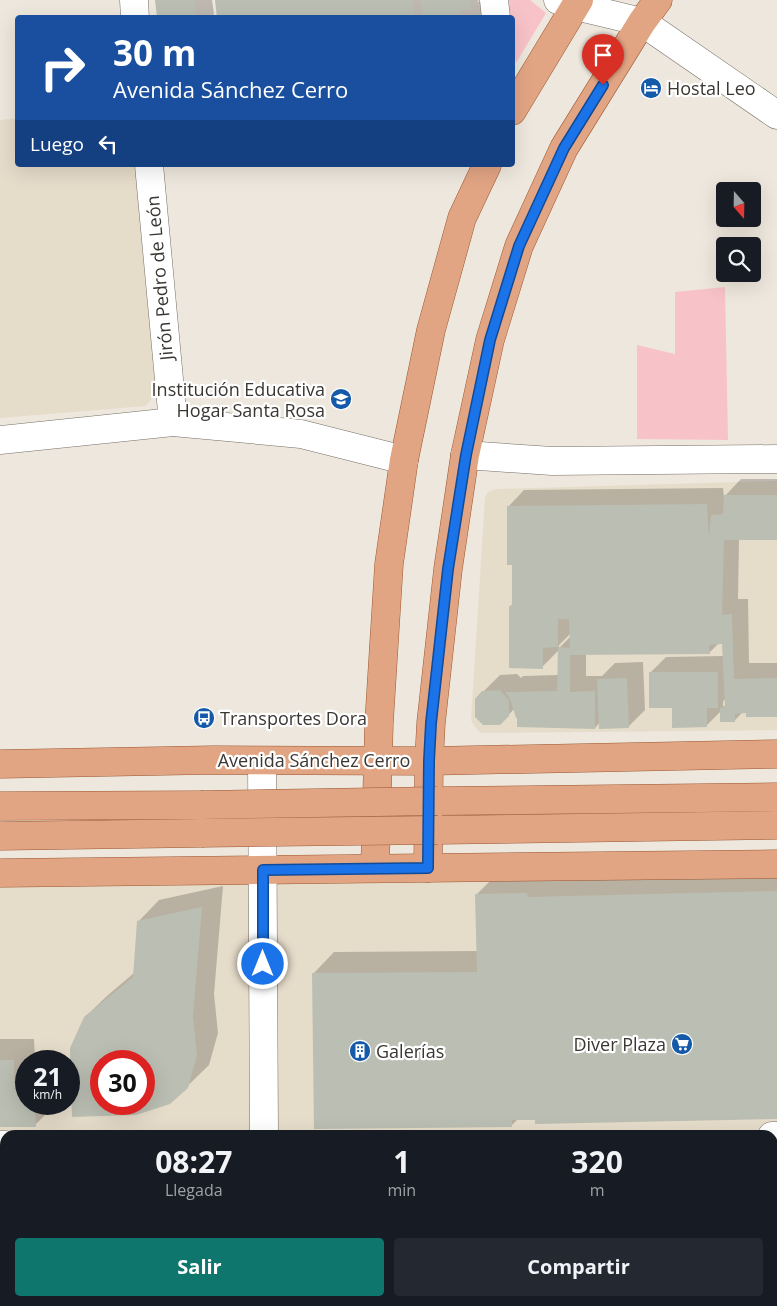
<!DOCTYPE html>
<html lang="es">
<meta charset="utf-8">
<style>
:root{--surface:#171b24;--page:#242831;--text:#f1f3f6;--muted:#9ea1a6;--accent:#0f766e}
body{margin:0;font-family:"Open Sans",sans-serif;background:var(--page);color:var(--text);height:100vh;display:flex;flex-direction:column;font-size:19px;white-space:nowrap}
*{box-sizing:border-box;margin:0}
p{font-size:16px;color:var(--muted)}
.icon{flex:none;width:28px;height:28px;fill:none;stroke:currentColor;stroke-width:2;stroke-linecap:round;stroke-linejoin:round}
.map{position:relative;flex:1;overflow:hidden}
.side{position:absolute;left:0px;top:1130px;width:778px;height:176px;display:flex;flex-direction:column;background:var(--surface);border-radius:15px 15px 0 0;box-shadow:0 5px 20px #0002}
.side>*{flex:none}
.hud{position:absolute;left:15px;top:15px;width:500px;height:152px;border-radius:5px;box-shadow:0 5px 20px #0002;background:#1a4fa0;color:#fff;overflow:hidden}
.needle{width:32px;rotate:160deg}
.tools{position:absolute;left:716px;top:182px;display:grid;gap:10px}
.tools a{display:grid;place-items:center;width:45px;height:45px;border-radius:5px;background:var(--surface);box-shadow:0 5px 20px #0002;font-size:25px}
.speed{position:absolute;left:15px;top:1050px;display:flex;gap:10px;font-size:25px;font-weight:700;text-align:center}
.speed>*{display:grid;place-content:center;width:65px;height:65px;border-radius:50%;background:var(--surface);box-shadow:0 5px 20px #0002;line-height:1}
.speed small{font-size:12px;font-weight:400}
.speed .limit{border:8px solid #d22;background:#fff;color:#111}
.pin{position:absolute;display:grid;place-items:center;width:42px;height:42px;color:#fff;margin:-51px -21px;border-radius:50% 50% 50% 0;rotate:-45deg;box-shadow:0 0 5px #0007}
.pin .icon{rotate:45deg}
.me{position:absolute;width:55px;margin:-28px;rotate:0deg;stroke-linejoin:round;filter:drop-shadow(0 0 4px #0008)}
.turn{display:flex;align-items:center;gap:18px;height:105px;padding:0 15px;font-size:22px}
.turn .icon{width:65px;height:65px;stroke-width:2.5}
.turn b{display:block;font-size:35px;line-height:42px}
.then{display:flex;align-items:center;height:48px;padding:0 15px;background:#0003;gap:10px;font-size:19px}
.eta{display:flex;justify-content:space-evenly;align-items:center;height:85px;text-align:center}
.eta b{font-size:30px;font-weight:700;line-height:35px}
.cta{display:flex;gap:10px;margin-top:auto;padding:10px 15px}
.cta a{flex:1;height:58px;border-radius:5px;background:var(--accent);color:#fff;font-size:20px;font-weight:700;line-height:58px;text-align:center}
.cta a+a{background:var(--page);color:var(--text)}
.map>svg:first-child{display:block}
</style>
<div class="map">
<svg width="777" height="1306" viewBox="0 0 777 1306">
<rect width="100%" height="100%" fill="#eee7dd"/>
<!-- built -->
<g fill="#e6dcca" fill-rule="evenodd">
<polygon points="17,118 18,165 137,165 161,386 146,406 0,418 0,120"/>
<polygon points="777,481 777,730 481,733 475,727 471,720 485,498 488,492 496,489"/>
<path d="M0,864L777,873V1306H0ZM26,1061H69V1104H26ZM101,1061H144V1104H101ZM5,1135H772V1301H5Z"/>
</g>
<!-- green -->
<g fill="#f8c3c8">
<polygon points="504,0 530,0 546,13 516,63 513,45 512,18 508,17"/>
<polygon points="725,287 728,440 637,439 637,345 675,354 675,292"/>
</g>
<!-- shadow -->
<g fill="#0003" fill-rule="evenodd">
<polygon points="156,0 212,0 214,14 211,18 171,18 171,14"/>
<polygon points="216,0 479,0 477,2 488,0 491,18 218,18"/>
<path d="M741,479H777V539H739L738,599H748L749,663H777V715L743,712L735,720L721,711L706,726L673,707L650,673L666,657L723,656V643H719L709,653H586V676H602L615,663L643,662L645,710L628,727L600,722L595,728L518,716L514,709L500,724L483,692L500,675L517,674L521,678L523,676L559,675V650L542,667L510,607L513,603L514,564L508,507L524,490L723,488L724,497ZM571,633V636L559,648V645ZM725,699L726,704L723,707V702Z"/>
<polygon points="777,871 777,1118 518,1119 511,1126 313,974 334,952 478,951 476,895 497,874"/>
<path d="M223,886L214,994L218,1033L209,1065L170,1103L73,1115L85,1017L107,996L134,973L138,922L159,900ZM101,1061H144V1104H101Z"/>
<polygon points="0,1039 34,1039 35,1061 26,1061 26,1104 56,1104 35,1125 0,1126"/>
<polygon points="0,1171 5,1171 5,1301 223,1301 223,1306 0,1306"/>
</g>
<!-- building -->
<g fill="#bbbeb2" fill-rule="evenodd">
<polygon points="155,0 195,0 196,18 170,18 170,15 157,17"/>
<polygon points="215,0 413,0 415,18 217,18"/>
<polygon points="421,0 470,0 471,9 459,11 460,18 423,18"/>
<polygon points="724,495 777,495 777,540 724,540 722,615 732,614 734,679 777,678 777,717 746,717 746,713 735,714 735,722 720,722 720,708 725,707 722,644 709,645 710,654 570,655 570,692 595,691 595,729 517,727 517,718 516,718 510,699 505,692 557,691 558,647 570,648 569,619 558,619 558,647 543,648 543,669 509,668 509,606 512,606 512,565 507,565 507,506 707,504 709,538 711,515 723,514"/>
<polygon points="649,672 718,672 718,708 707,708 707,727 672,728 672,708 649,708"/>
<polygon points="627,678 629,728 599,729 597,679"/>
<polygon points="500,690 509,700 509,716 500,725 483,725 475,717 475,699 482,691"/>
<polygon points="777,891 777,1119 535,1124 535,1120 512,1120 512,1127 314,1129 312,973 477,972 475,894 527,893 528,897"/>
<path d="M202,907L193,1016L197,1055L188,1088L170,1104L136,1115L72,1117L70,1048L84,1017L133,977L137,921ZM101,1061H144V1104H101Z"/>
<polygon points="0,1060 14,1060 14,1083 26,1082 26,1104 35,1104 36,1127 0,1127"/>
<polygon points="0,1192 5,1192 5,1301 202,1301 202,1306 0,1306"/>
<rect x="306" y="1301" width="244" height="5"/>
</g>
<g fill="none" stroke-linecap="round" stroke-linejoin="round">
<!-- minor casing -->
<g stroke="#756f66" stroke-width="29">
<g id="minor">
<polyline points="134,0 135,18"/>
<polyline points="494,0 496,18"/>
<polyline points="558,0 575,6 642,22 777,115"/>
<polyline points="149,165 173,422"/>
<polyline points="0,440 173,422 301,434 404,460"/>
<polyline points="465,455 552,461 777,459"/>
<polyline points="262,761 264,1135"/>
<polyline points="772,1136 777,1136"/>
<polyline points="0,1145 5,1145"/>
<polyline points="265,1301 265,1306"/>
<polyline points="564,1301 564,1306"/>
</g>
</g>
<!-- major casing -->
<g stroke="#9a5832" stroke-width="29">
<g id="major">
<polyline points="512,111 579,0"/>
<polyline points="0,764 214,760 429,761 777,754"/>
<polyline points="437,801 777,797"/>
<polyline points="0,806 201,805"/>
<polyline points="438,830 777,825"/>
<polyline points="0,836 202,833"/>
<polyline points="375,868 379,723 389,564 404,460 431,330 462,218 487,165"/>
<polyline points="428,868 429,761 431,723 448,569 465,455 490,340 519,246 564,148 642,22 658,0"/>
<polyline points="0,873 777,864"/>
</g>
</g>
<!-- minor -->
<use href="#minor" stroke="#fff" stroke-width="28"/>
<!-- major -->
<use href="#major" stroke="#e2a584" stroke-width="28"/>
<!-- major-bridge casing -->
<g stroke="#9a5832" stroke-width="29" stroke-linecap="butt">
<g id="major-bridge">
<polyline points="201,805 437,801"/>
<polyline points="202,833 438,830"/>
</g>
</g>
<!-- major-bridge -->
<use href="#major-bridge" stroke="#e2a584" stroke-width="28"/>
</g>
<g fill="none" stroke-linecap="round" stroke-linejoin="round">
<!-- route casing -->
<g stroke="#114b97" stroke-width="12">
<polyline id="route" points="263,964 263,870 428,868 429,761 431,723 448,569 466,455 490,340 519,246 564,148 603,85"/>
</g>
<!-- route -->
<use href="#route" stroke="#1a73e8" stroke-width="9"/>
</g>
<!-- icons -->
<defs>
<g id="hotel-disc" transform="scale(1.125)"><circle r="9.5" fill="#155aa9" stroke="#fff"/><path d="M-6-4.5h1.5V1H6V5H4.5V3h-9V5H-6ZM-4 0a1.8 1.8 0 1 1 3.6 0ZM.5 0V-2.5h3Q6-2.5 6 0Z" fill="#fff"/></g>
<g id="school-disc" transform="scale(1.125)"><circle r="9.5" fill="#155aa9" stroke="#fff"/><path d="M0-5L7-2L0 1L-7-2ZM-4 1L0 2.5L4 1V4Q0 6-4 4Z" fill="#fff"/></g>
<g id="bus-disc" transform="scale(1.125)"><circle r="9.5" fill="#155aa9" stroke="#fff"/><path d="M-5-6H5V4H4V6H2V4H-2V6H-4V4H-5ZM-3.5-4V0h7V-4ZM-3.5 1.2v1.5H-2V1.2ZM2 1.2v1.5H3.5V1.2Z" fill="#fff"/></g>
<g id="supermarket-disc" transform="scale(1.125)"><circle r="9.5" fill="#155aa9" stroke="#fff"/><path d="M-6-5.5h2.5l.6 2H6L4.5 2H-2.5L-4.4-4H-6ZM-1.5 3.2a1.3 1.3 0 1 0 .1 0ZM3 3.2a1.3 1.3 0 1 0 .1 0Z" fill="#fff"/></g>
<g id="building-disc" transform="scale(1.125)"><circle r="9.5" fill="#155aa9" stroke="#fff"/><path d="M-4-6H4V6H1V3H-1V6H-4ZM-2.5-4.3h1.7v1.8h-1.7ZM.8-4.3h1.7v1.8H.8ZM-2.5-1h1.7V.8h-1.7ZM.8-1h1.7V.8H.8Z" fill="#fff"/></g>
</defs>
<g fill-rule="evenodd">
<use href="#hotel-disc" x="651" y="88"/>
<use href="#school-disc" x="341" y="399"/>
<use href="#bus-disc" x="204" y="718"/>
<use href="#supermarket-disc" x="682" y="1044"/>
<use href="#building-disc" x="360" y="1051"/>
</g>
<g text-anchor="middle" dominant-baseline="central" stroke-width="4.5" stroke-linejoin="round" paint-order="stroke">
<!-- poi labels -->
<g font-size="18" fill="#3a3733" stroke="#fff" text-anchor="start">
<text x="667" y="88">Hostal Leo</text>
<text x="325" y="389" text-anchor="end">Institución Educativa<tspan x="325" dy="21">Hogar Santa Rosa</tspan></text>
<text x="220" y="718">Transportes Dora</text>
<text x="666" y="1044" text-anchor="end">Diver Plaza</text>
<text x="376" y="1051">Galerías</text>
</g>
<!-- street labels -->
<g font-size="18" fill="#3a3733" stroke="#fff">
<text transform="translate(159 278) rotate(-95)">Jirón Pedro de León</text>
<text x="314" y="760">Avenida Sánchez Cerro</text>
</g>
</g>
</svg>
<div class="tools">
<a><svg class="needle" viewBox="-14 -14 28 28"><path d="M0-13l5 13h-10z" fill="#e53935"/><path d="M0 13l5-13h-10z" fill="#9ea1a6"/></svg></a>
<a><svg class="icon" aria-label="search" viewBox="0 0 24 24"><circle cx="10" cy="10" r="6"/><path d="M15 15l6 6"/></svg></a>
</div>
<div class="speed"><div>21<small>km/h</small></div><div class="limit">30</div></div>
<div class="pin" style="left:603px;top:85px;background:#d93025"><svg class="icon" aria-label="arrive" viewBox="0 0 24 24"><path d="M6 21V4h12l-3 4 3 4H6"/></svg></div>
<svg class="me" style="left:263px;top:964px" viewBox="-20 -20 40 40"><circle r="17" fill="#1a73e8" stroke="#fff" stroke-width="3"/><path d="M0-11L8 9 0 5-8 9z" fill="#fff"/></svg>
<div class="hud">
<div class="turn"><svg class="icon" aria-label="right" viewBox="0 0 24 24"><path d="M7 20v-9h11M14 6l5 5-5 5"/></svg><div><b>30 m</b>Avenida Sánchez Cerro</div></div>
<div class="then">Luego<svg class="icon" aria-label="left" viewBox="0 0 24 24"><path d="M17 20v-9H6M10 6l-5 5 5 5"/></svg></div>
</div>
<section class="side">
<div class="eta">
<div><b>08:27</b><p>Llegada</p></div>
<div><b>1</b><p>min</p></div>
<div><b>320</b><p>m</p></div>
</div>
<div class="cta"><a>Salir</a><a>Compartir</a></div>
</section>
</div>
